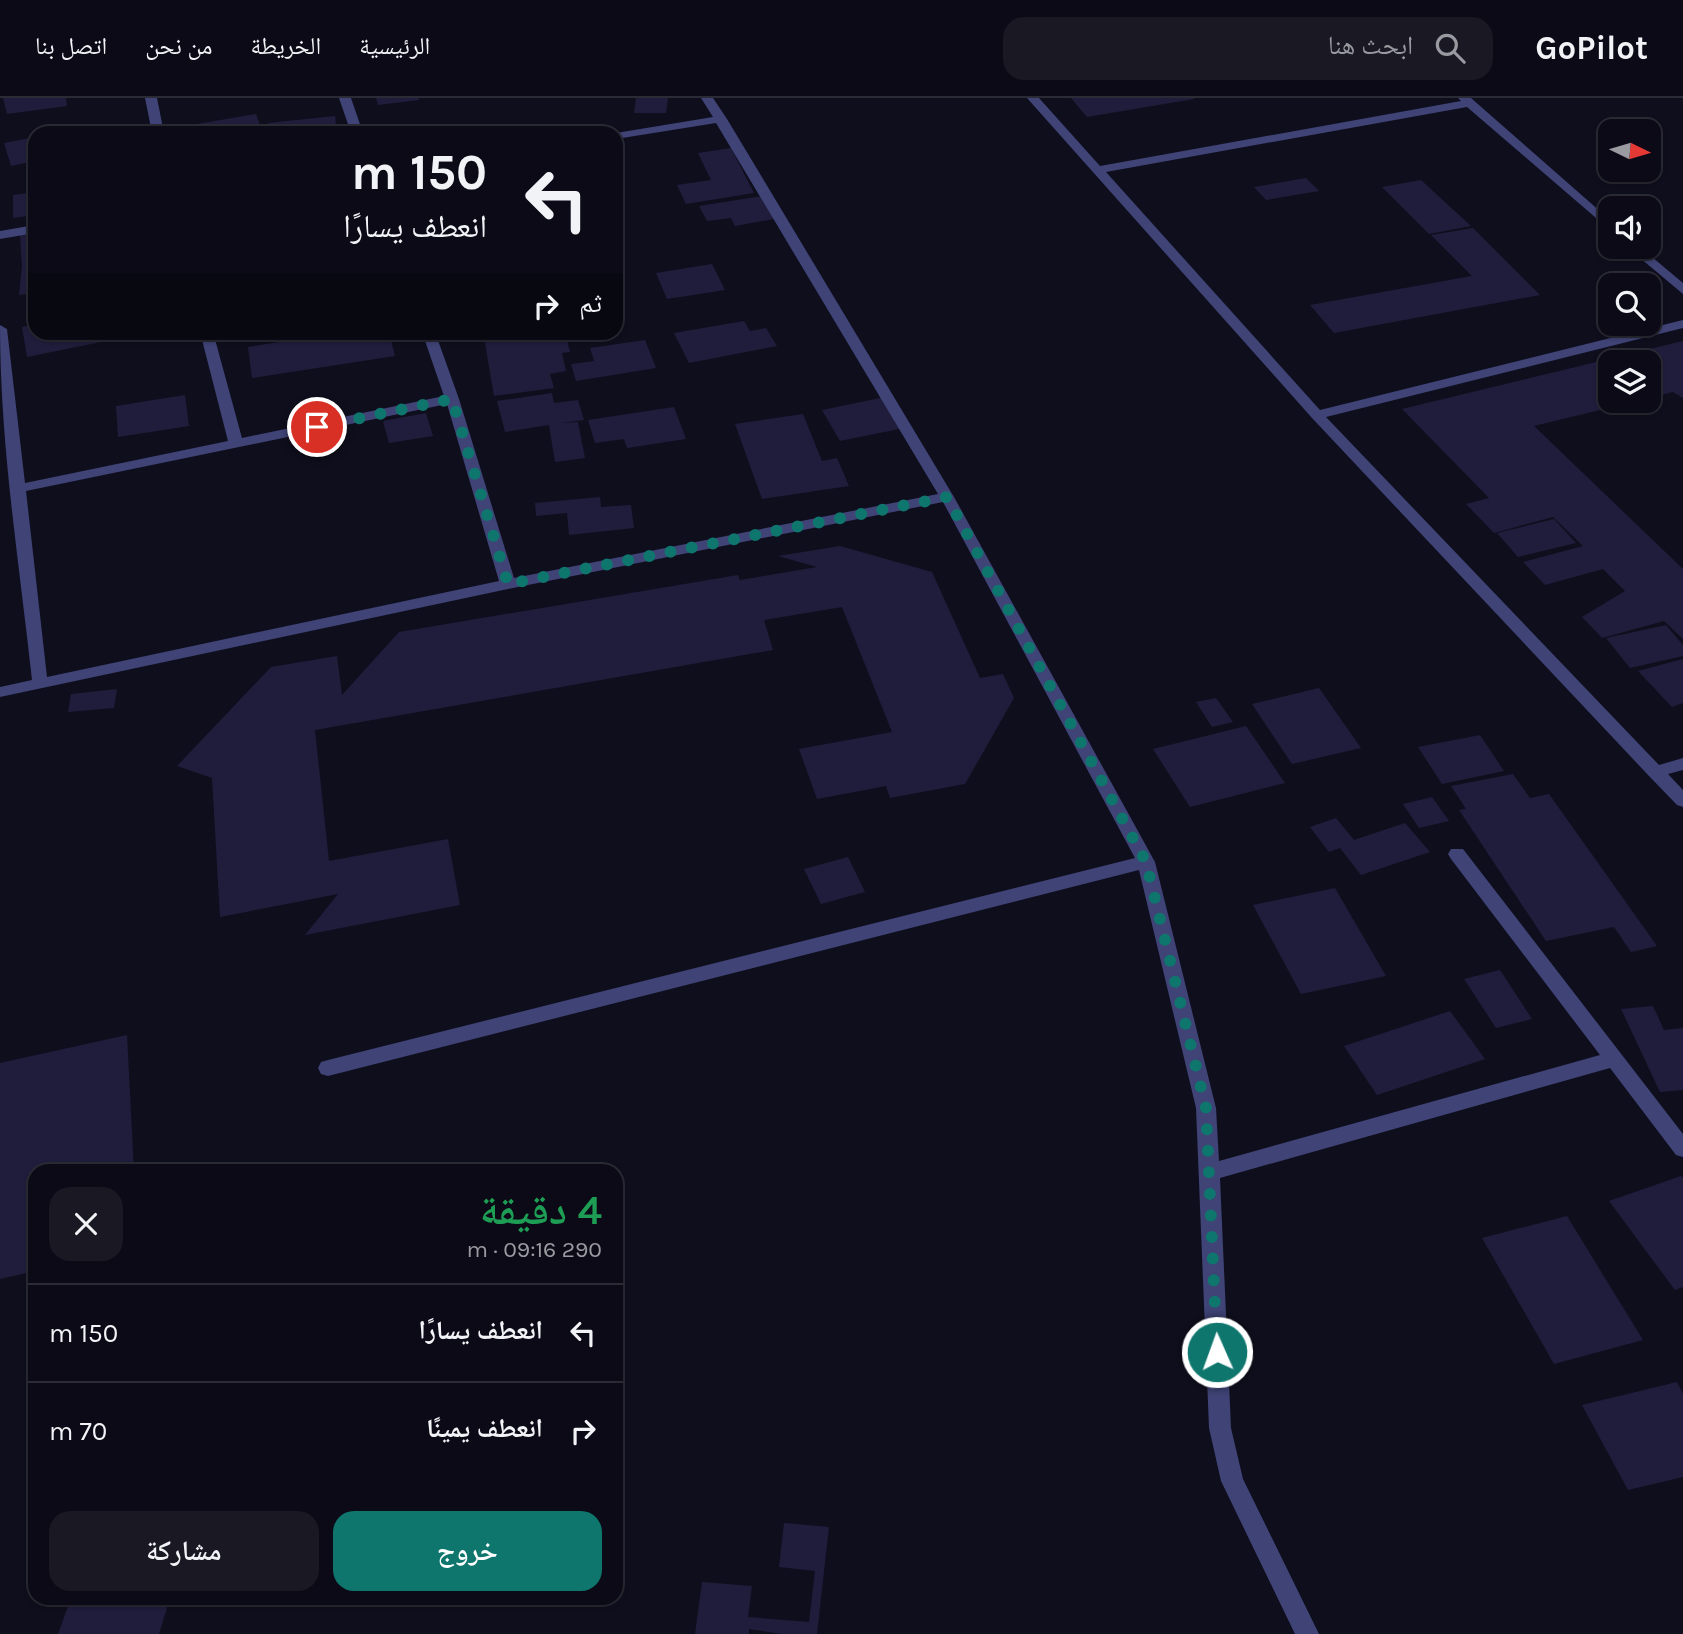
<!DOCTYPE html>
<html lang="ar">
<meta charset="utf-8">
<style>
:root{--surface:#0b0a16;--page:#191823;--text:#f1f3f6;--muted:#9a9aa1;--line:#2b2b35;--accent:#0f766e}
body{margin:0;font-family:Karla,"Noto Naskh Arabic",sans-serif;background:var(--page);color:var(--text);direction:rtl;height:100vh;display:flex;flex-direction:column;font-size:26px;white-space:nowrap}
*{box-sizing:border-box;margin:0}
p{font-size:23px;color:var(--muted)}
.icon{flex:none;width:38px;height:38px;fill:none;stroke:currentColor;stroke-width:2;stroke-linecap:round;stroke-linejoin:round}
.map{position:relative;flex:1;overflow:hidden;direction:ltr}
.sheet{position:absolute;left:28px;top:1066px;width:595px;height:441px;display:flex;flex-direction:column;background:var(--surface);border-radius:21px;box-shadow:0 2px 5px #0004,0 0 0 2px var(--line);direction:rtl}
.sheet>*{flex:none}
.hud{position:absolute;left:28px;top:28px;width:595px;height:214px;border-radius:21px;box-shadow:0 2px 5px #0004,0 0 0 2px var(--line);direction:rtl;background:#0b0a16;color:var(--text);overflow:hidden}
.needle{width:46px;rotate:95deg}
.tools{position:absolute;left:1598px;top:21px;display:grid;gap:14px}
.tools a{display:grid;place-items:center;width:63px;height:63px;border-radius:14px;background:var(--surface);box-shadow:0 2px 5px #0004,0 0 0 2px var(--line);font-size:35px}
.pin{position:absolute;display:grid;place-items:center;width:60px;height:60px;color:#fff;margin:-30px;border:4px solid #fff;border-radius:50%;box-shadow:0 2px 7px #0007}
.me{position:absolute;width:77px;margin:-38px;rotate:358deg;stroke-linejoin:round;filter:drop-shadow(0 0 5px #0008)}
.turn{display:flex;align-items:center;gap:24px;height:147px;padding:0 21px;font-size:32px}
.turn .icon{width:91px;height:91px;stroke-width:2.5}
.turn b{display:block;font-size:49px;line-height:60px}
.then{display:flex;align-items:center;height:66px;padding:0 21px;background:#0003;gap:14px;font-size:26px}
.round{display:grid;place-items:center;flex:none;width:74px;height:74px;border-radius:21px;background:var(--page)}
.headline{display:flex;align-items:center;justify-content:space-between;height:119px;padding:0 21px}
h1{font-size:42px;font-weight:600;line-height:52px;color:#1e9e55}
.action{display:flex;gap:14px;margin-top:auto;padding:14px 21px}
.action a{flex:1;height:80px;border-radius:21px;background:var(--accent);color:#fff;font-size:28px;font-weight:600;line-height:80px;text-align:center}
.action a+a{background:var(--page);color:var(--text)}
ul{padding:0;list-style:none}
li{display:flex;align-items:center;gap:21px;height:98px;padding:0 21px;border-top:2px solid var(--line)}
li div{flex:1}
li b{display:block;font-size:26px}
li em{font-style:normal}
header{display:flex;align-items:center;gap:42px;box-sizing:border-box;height:98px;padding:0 35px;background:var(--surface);border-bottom:2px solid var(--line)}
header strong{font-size:33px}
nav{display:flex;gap:38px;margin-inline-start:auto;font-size:24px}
.search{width:490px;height:63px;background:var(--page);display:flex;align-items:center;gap:18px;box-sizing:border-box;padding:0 24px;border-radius:21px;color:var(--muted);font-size:26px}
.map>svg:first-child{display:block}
</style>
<header>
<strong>GoPilot</strong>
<div class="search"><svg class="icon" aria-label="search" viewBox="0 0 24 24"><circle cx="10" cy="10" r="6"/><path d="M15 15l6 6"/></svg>ابحث هنا</div>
<nav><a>الرئيسية</a><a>الخريطة</a><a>من نحن</a><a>اتصل بنا</a></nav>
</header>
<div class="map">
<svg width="1683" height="1536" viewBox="0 0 1683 1536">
<rect width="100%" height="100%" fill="#0f0e1d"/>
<!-- building -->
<g fill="#201d3c">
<polygon points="3,0 66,0 67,8 7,16"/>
<polygon points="376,0 419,0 419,2 378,7"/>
<polygon points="636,0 668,0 666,15 634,15"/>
<polygon points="1071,0 1194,0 1194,1 1087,19"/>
<polygon points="256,16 260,27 216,35 194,35 191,27"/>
<polygon points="335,18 337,35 268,35 268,25"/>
<polygon points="35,39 35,63 11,68 4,45"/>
<polygon points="731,50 754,95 686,106 677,87 711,82 698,55"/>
<polygon points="1306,80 1319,93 1266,102 1254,89"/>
<polygon points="1421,82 1471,128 1429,136 1382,89"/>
<polygon points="35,94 35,117 13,120 13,97"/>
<polygon points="762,98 774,121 735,128 731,120 707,123 699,108"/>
<polygon points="1473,130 1540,197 1334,235 1310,207 1472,178 1431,137"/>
<polygon points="35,134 35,195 19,197 22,168 20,137"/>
<polygon points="712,166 725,192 667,201 656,175"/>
<polygon points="744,223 750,233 766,230 777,248 689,265 674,235"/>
<polygon points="35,226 35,234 99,234 101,244 27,259 22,229"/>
<polygon points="342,234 389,234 395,258 252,280 248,249"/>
<polygon points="483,234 565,234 570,254 562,255 566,273 550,276 554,290 494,298"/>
<polygon points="645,242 656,270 576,283 571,266 594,263 590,250"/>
<polygon points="1683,243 1683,300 1673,294 1648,300 1648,264 1610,264 1610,303 1633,304 1534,328 1683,471 1683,541 1664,523 1602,540 1582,519 1625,493 1603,471 1545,487 1523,464 1583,448 1553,419 1494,435 1466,406 1489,400 1402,311"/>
<polygon points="552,295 554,305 578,302 584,322 560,325 578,324 585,360 555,364 549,327 505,334 497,303"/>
<polygon points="185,297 189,328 118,339 116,308"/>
<polygon points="885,299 904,330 840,343 822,312"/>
<polygon points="674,309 686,341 627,350 624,341 595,345 588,322"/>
<polygon points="426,315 433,338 389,345 383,323"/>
<polygon points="803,316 822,363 837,360 849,388 762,401 735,326"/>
<polygon points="600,399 601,409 631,407 634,430 569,437 567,415 536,418 535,405"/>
<polygon points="1554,421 1576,445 1518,459 1497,435"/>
<polygon points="840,448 932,474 980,580 1003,576 1014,600 965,686 890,700 886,688 817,701 799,651 892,634 842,509 764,522 773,552 315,632 329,763 448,741 460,807 305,837 338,796 220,819 212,680 177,668 271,569 337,558 342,597 399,534 738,477 740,482 817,469 778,458"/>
<polygon points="1666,527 1683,547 1683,558 1630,570 1606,540"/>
<polygon points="1683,561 1683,605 1672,609 1638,573"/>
<polygon points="1319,590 1361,650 1292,666 1252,606"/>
<polygon points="117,591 114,610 68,614 71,596"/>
<polygon points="1216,600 1233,624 1212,629 1196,604"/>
<polygon points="1246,628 1285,685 1190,709 1153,651"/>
<polygon points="1480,637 1504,673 1442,686 1418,649"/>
<polygon points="1513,676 1530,700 1549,696 1657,848 1631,854 1614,829 1546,843 1459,712 1466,711 1451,688"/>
<polygon points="1432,699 1449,723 1419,730 1403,706"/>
<polygon points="1336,720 1354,742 1405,725 1430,754 1361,777 1340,750 1329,754 1310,729"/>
<polygon points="848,759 865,794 821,806 804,771"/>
<polygon points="1335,790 1386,878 1301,896 1253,807"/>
<polygon points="1500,872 1532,921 1496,930 1464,881"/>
<polygon points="1653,908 1664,932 1683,930 1683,992 1660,994 1621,911"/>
<polygon points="1450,913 1485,961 1377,997 1344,948"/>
<polygon points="127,937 134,1073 35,1073 35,1173 0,1181 0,965"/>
<polygon points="1681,1078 1683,1080 1683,1189 1675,1192 1609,1103"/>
<polygon points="1567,1118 1643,1242 1554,1266 1482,1140"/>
<polygon points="1677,1284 1683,1296 1683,1379 1628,1392 1582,1307"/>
<polygon points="784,1425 829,1429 817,1536 781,1536 749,1531 749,1536 695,1536 702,1484 752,1488 748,1519 809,1524 815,1473 779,1469"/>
<polygon points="71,1500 170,1500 159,1536 58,1536"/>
</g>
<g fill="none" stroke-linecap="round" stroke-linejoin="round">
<!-- minor -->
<g fill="#3f4376" fill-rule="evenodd">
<polygon points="145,0 157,0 164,35 152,35"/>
<polygon points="339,0 351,0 363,35 351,35"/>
<path d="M701,0H713L727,21L954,399L1155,764L1216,1010L1219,1063L1600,957L1451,761L1448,756L1451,751H1463L1683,1036V1059L1676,1057L1610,970L1220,1080L1231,1330L1243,1381L1319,1536H1295L1221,1383L1209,1330L1196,1010L1139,772L328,978L321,976L318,970L321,964L328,962L1135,760L943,404L508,491L0,599V589L32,582C19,463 0,347 0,227L7,231L25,385L228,343L200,234H213L242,340L444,298L422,234H435L459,301L514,480L938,396L716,25L616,41V35L713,19ZM447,306L499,483L47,579L26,393Z"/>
<polygon points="1027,0 1039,0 1100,68 1461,3 1458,0 1471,0 1610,122 1610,132 1467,9 1106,74 1320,312 1683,222 1683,230 1326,319 1659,667 1683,660 1683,672 1668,676 1683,692 1683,709 1677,707 1649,678 1312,320"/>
<polygon points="35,127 35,135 0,141 0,133"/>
<polygon points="1627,149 1640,149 1683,185 1683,196"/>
</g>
</g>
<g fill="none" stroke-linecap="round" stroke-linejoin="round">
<!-- route -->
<polyline stroke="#0f766e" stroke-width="12" stroke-dasharray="0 21.6" points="317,329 452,301 508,486 947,399 1146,764 1206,1010 1217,1254"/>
</g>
</svg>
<div class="tools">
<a><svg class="needle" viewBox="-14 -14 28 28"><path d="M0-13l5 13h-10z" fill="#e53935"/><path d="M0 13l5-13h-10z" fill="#9a9aa1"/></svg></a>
<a><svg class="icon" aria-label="sound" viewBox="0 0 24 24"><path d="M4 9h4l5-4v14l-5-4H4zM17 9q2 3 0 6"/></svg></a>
<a><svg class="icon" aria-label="search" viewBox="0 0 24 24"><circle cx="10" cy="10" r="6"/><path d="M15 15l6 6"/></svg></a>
<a><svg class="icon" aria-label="layers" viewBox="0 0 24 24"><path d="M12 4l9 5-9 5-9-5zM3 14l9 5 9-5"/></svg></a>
</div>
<div class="pin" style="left:317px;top:329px;background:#d93025"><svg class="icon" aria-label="arrive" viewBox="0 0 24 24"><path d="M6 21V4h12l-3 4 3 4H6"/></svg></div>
<svg class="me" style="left:1217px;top:1254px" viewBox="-20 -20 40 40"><circle r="17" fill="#0f766e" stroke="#fff" stroke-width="3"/><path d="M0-11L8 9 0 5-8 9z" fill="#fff"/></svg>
<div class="hud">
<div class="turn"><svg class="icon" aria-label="left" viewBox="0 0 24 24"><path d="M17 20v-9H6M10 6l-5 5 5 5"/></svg><div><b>150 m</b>انعطف يسارًا</div></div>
<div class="then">ثم<svg class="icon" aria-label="right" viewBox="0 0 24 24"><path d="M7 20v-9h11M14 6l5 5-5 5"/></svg></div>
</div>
<section class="sheet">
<div class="headline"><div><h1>4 دقيقة</h1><p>290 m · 09:16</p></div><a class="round"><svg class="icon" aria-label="close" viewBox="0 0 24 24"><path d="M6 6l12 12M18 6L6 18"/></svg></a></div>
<ul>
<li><svg class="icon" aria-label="left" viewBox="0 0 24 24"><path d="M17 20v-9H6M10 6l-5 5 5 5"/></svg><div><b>انعطف يسارًا</b></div><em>150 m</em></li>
<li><svg class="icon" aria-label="right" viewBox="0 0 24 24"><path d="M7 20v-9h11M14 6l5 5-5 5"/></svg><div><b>انعطف يمينًا</b></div><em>70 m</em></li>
</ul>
<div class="action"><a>خروج</a><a>مشاركة</a></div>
</section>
</div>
